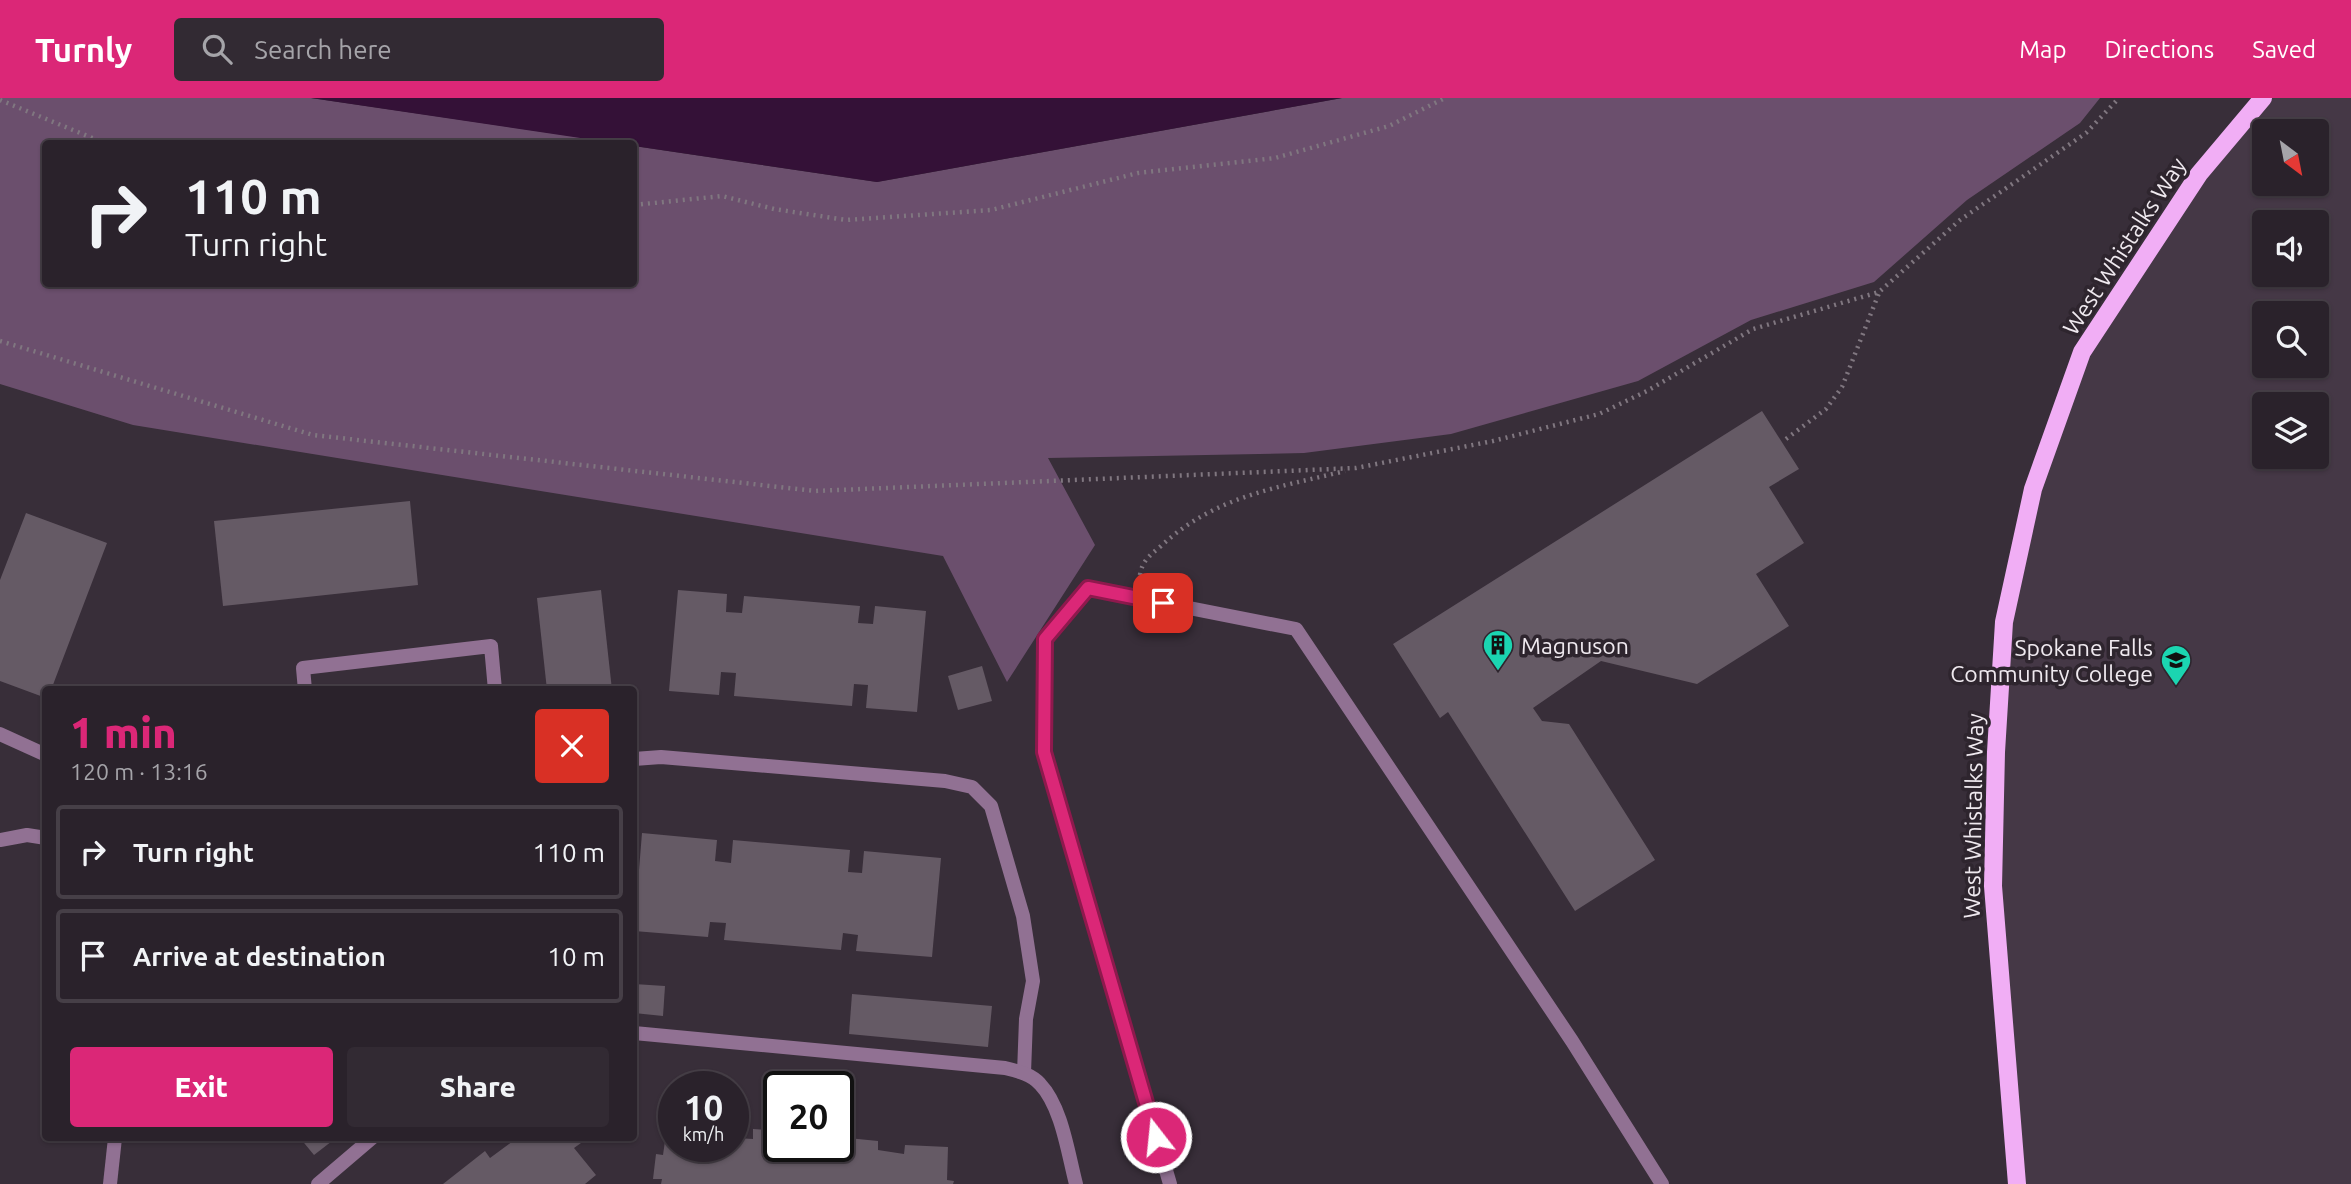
<!DOCTYPE html>
<meta charset="utf-8">
<style>
:root{--surface:#2a222b;--page:#322a33;--text:#f1f3f6;--muted:#a5a4a9;--line:#463f47;--accent:#db2777}
body{margin:0;font-family:Ubuntu,sans-serif;background:var(--page);color:var(--text);height:100vh;display:flex;flex-direction:column;font-size:26px;white-space:nowrap}
*{box-sizing:border-box;margin:0}
p{font-size:23px;color:var(--muted)}
.icon{flex:none;width:38px;height:38px;fill:none;stroke:currentColor;stroke-width:2;stroke-linecap:round;stroke-linejoin:round}
.map{position:relative;flex:1;overflow:hidden}
.panel{position:absolute;left:42px;top:588px;width:595px;height:455px;display:flex;flex-direction:column;background:var(--surface);border-radius:7px;box-shadow:0 2px 5px #0004,0 0 0 2px var(--line)}
.panel>*{flex:none}
.guide{position:absolute;left:42px;top:42px;width:595px;height:147px;border-radius:7px;box-shadow:0 2px 5px #0004,0 0 0 2px var(--line);background:#2a222b;color:var(--text);overflow:hidden}
.needle{width:46px;rotate:148deg}
.tools{position:absolute;left:2252px;top:21px;display:grid;gap:14px}
.tools a{display:grid;place-items:center;width:77px;height:77px;border-radius:7px;background:var(--surface);box-shadow:0 2px 5px #0004,0 0 0 2px var(--line);font-size:35px}
.speed{position:absolute;left:658px;top:973px;display:flex;gap:14px;font-size:35px;font-weight:700;text-align:center}
.speed>*{display:grid;place-content:center;width:91px;height:91px;border-radius:50%;background:var(--surface);box-shadow:0 2px 5px #0004,0 0 0 2px var(--line);line-height:1}
.speed small{font-size:18px;font-weight:400}
.speed .limit{border:4px solid #111;border-radius:10px;background:#fff;color:#111}
.pin{position:absolute;display:grid;place-items:center;width:60px;height:60px;color:#fff;margin:-30px;border-radius:14px;box-shadow:0 4px 10px #0006}
.me{position:absolute;width:77px;margin:-38px;rotate:344deg;stroke-linejoin:round;filter:drop-shadow(0 0 5px #0008)}
.turn{display:flex;align-items:center;gap:24px;height:147px;padding:0 28px;font-size:32px}
.turn .icon{width:91px;height:91px;stroke-width:2.5}
.turn b{display:block;font-size:49px;line-height:60px}
.round{display:grid;place-items:center;flex:none;width:74px;height:74px;border-radius:7px;background:var(--page)}
.head{display:flex;align-items:center;justify-content:space-between;height:119px;padding:0 28px}
h1{font-size:42px;font-weight:800;line-height:52px;color:var(--accent)}
.cta{display:flex;gap:14px;margin-top:auto;padding:14px 28px}
.cta a{flex:1;height:80px;border-radius:7px;background:var(--accent);color:#fff;font-size:28px;font-weight:800;line-height:80px;text-align:center}
.cta a+a{background:var(--page);color:var(--text)}
ul{padding:0;list-style:none}
li{display:flex;align-items:center;gap:21px;height:94px;margin:0 14px 10px;padding:0 14px;border:4px solid var(--line);border-radius:7px}
li div{flex:1}
li b{display:block;font-size:26px}
li em{font-style:normal}
header{display:flex;align-items:center;gap:42px;box-sizing:border-box;height:98px;padding:0 35px;background:var(--accent);color:#fff}
header strong{font-size:33px}
nav{display:flex;gap:38px;margin-inline-start:auto;font-size:24px}
.search{width:490px;height:63px;background:var(--page);display:flex;align-items:center;gap:18px;box-sizing:border-box;padding:0 24px;border-radius:7px;color:var(--muted);font-size:26px}
.map>svg:first-child{display:block}
</style>
<header>
<strong>Turnly</strong>
<div class="search"><svg class="icon" aria-label="search" viewBox="0 0 24 24"><circle cx="10" cy="10" r="6"/><path d="M15 15l6 6"/></svg>Search here</div>
<nav><a>Map</a><a>Directions</a><a>Saved</a></nav>
</header>
<div class="map">
<svg width="2351" height="1086" viewBox="0 0 2351 1086">
<rect width="100%" height="100%" fill="#382e39"/>
<!-- built -->
<path fill="#453846" fill-rule="evenodd" d="M2263,0H2351V1086H2017L1993,788L2004,524L2033,391L2082,254ZM2264,33H2317V86H2264ZM2264,124H2317V177H2264ZM2264,215H2317V268H2264ZM2264,306H2317V359H2264Z"/>
<!-- green -->
<polygon fill="#6b4f6d" points="0,0 311,0 619,45 46,46 46,186 634,186 634,48 877,84 1342,0 2100,0 2080,25 1967,102 1874,184 1751,222 1638,283 1451,336 1304,355 1048,360 1095,447 1007,584 943,458 133,327 0,286"/>
<!-- water -->
<polygon fill="#341137" points="311,0 1342,0 877,84"/>
<!-- building -->
<g fill="#655a65">
<polygon points="1762,313 1799,371 1769,389 1804,445 1756,476 1789,528 1697,586 1601,563 1533,610 1542,623 1569,626 1655,762 1575,813 1448,614 1440,620 1393,546"/>
<polygon points="410,403 418,487 223,508 214,423"/>
<polygon points="26,415 107,445 51,592 46,592 46,600 0,583 0,482"/>
<polygon points="601,492 612,592 547,592 537,500"/>
<polygon points="678,492 727,496 726,514 742,515 744,498 860,508 858,525 873,526 875,508 926,513 917,614 866,610 868,587 854,586 852,608 734,598 736,575 721,574 719,597 669,593"/>
<polygon points="982,568 992,603 958,612 948,578"/>
<polygon points="642,735 717,742 715,763 731,765 733,742 850,752 848,774 862,775 864,753 941,760 932,859 856,853 858,837 843,835 841,852 724,842 726,825 710,824 708,839 634,833"/>
<polygon points="634,886 665,888 663,918 634,915"/>
<polygon points="852,896 992,908 988,949 849,936"/>
<polygon points="668,1022 674,1023 674,1048 728,1048 728,1051 735,1051 736,1040 753,1041 753,1031 779,1033 779,1048 838,1048 838,1039 878,1043 878,1052 904,1056 905,1047 948,1049 947,1082 954,1083 953,1086 661,1086 662,1081 653,1081 656,1056 663,1057"/>
<polygon points="300,1040 336,1040 314,1057"/>
<polygon points="510,1040 577,1040 581,1045 574,1050 596,1077 585,1086 443,1086 485,1053 490,1060 513,1043"/>
</g>
<g fill="none" stroke-linecap="round" stroke-linejoin="round">
<!-- path -->
<g stroke="#807780" stroke-width="4.5" stroke-dasharray="2 5" stroke-linecap="butt">
<polyline points="0,2 107,46"/>
<polyline points="634,107 722,98 774,111 846,122 991,112 1138,75 1275,60 1389,28 1445,0"/>
<polyline points="0,243 313,337 815,393 1356,370 1493,343 1599,316 1647,293 1753,231 1879,194 1960,122 2086,35 2119,0"/>
<polyline points="1786,341 1826,311 1842,289 1879,195"/>
<path d="M1140,477C1142,463 1150,457 1161,448C1215,398 1276,390 1345,373"/>
</g>
<!-- lane -->
<g stroke="#917193" stroke-width="14">
<polyline points="305,592 303,570 491,548 495,592"/>
<polyline points="0,636 46,657"/>
<polyline points="634,661 661,659 945,683 972,689 991,708 1023,818 1033,883 1026,921 1024,975"/>
<polyline points="0,742 27,737 46,740"/>
<path d="M634,935L1005,970C1017,973 1031,976 1040,986C1062,1009 1068,1056 1076,1086"/>
<polyline points="318,1086 372,1040"/>
<polyline points="1170,1086 1044,654 1045,541 1088,490 1296,531 1572,943 1662,1086"/>
</g>
<!-- street -->
<polyline stroke="#917193" stroke-width="14" points="110,1086 115,1040"/>
<!-- primary -->
<polyline stroke="#f1aef5" stroke-width="18" points="2017,1086 1993,788 1996,654 2004,524 2033,391 2082,254 2199,76 2263,0"/>
</g>
<g fill="none" stroke-linecap="round" stroke-linejoin="round">
<!-- route casing -->
<g stroke="#8e194d" stroke-width="18">
<polyline id="route" points="1156,1039 1044,654 1045,541 1088,490 1163,505"/>
</g>
<!-- route -->
<use href="#route" stroke="#db2777" stroke-width="12"/>
</g>
<!-- icons -->
<defs>
<g id="building-pin" transform="scale(1.575)"><path d="M0 17L-7.5 6A9.5 9.5 0 1 1 7.5 6Z" fill="#1bd5b1" stroke="#2e252e"/><path d="M-4-6H4V6H1V3H-1V6H-4ZM-2.5-4.3h1.7v1.8h-1.7ZM.8-4.3h1.7v1.8H.8ZM-2.5-1h1.7V.8h-1.7ZM.8-1h1.7V.8H.8Z" fill="#111"/></g>
<g id="university-pin" transform="scale(1.575)"><path d="M0 17L-7.5 6A9.5 9.5 0 1 1 7.5 6Z" fill="#1bd5b1" stroke="#2e252e"/><path d="M0-5L7-2L0 1L-7-2ZM-4 1L0 2.5L4 1V4Q0 6-4 4Z" fill="#111"/></g>
</defs>
<g fill-rule="evenodd">
<use href="#building-pin" x="1498" y="547"/>
<use href="#university-pin" x="2176" y="562"/>
</g>
<g text-anchor="middle" dominant-baseline="central" stroke-width="7" stroke-linejoin="round" paint-order="stroke">
<!-- street labels -->
<g font-size="23" fill="#efe9ef" stroke="#2e252e">
<text transform="translate(2124 148) rotate(-57)">West Whistalks Way</text>
<text transform="translate(1973 718) rotate(-89)">West Whistalks Way</text>
</g>
<!-- poi labels -->
<g font-size="23" fill="#efe9ef" stroke="#2e252e" text-anchor="start">
<text x="1521" y="547">Magnuson</text>
<text x="2153" y="549" text-anchor="end">Spokane Falls<tspan x="2153" dy="26">Community College</tspan></text>
</g>
</g>
</svg>
<div class="tools">
<a><svg class="needle" viewBox="-14 -14 28 28"><path d="M0-13l5 13h-10z" fill="#e53935"/><path d="M0 13l5-13h-10z" fill="#a5a4a9"/></svg></a>
<a><svg class="icon" aria-label="sound" viewBox="0 0 24 24"><path d="M4 9h4l5-4v14l-5-4H4zM17 9q2 3 0 6"/></svg></a>
<a><svg class="icon" aria-label="search" viewBox="0 0 24 24"><circle cx="10" cy="10" r="6"/><path d="M15 15l6 6"/></svg></a>
<a><svg class="icon" aria-label="layers" viewBox="0 0 24 24"><path d="M12 4l9 5-9 5-9-5zM3 14l9 5 9-5"/></svg></a>
</div>
<div class="speed"><div>10<small>km/h</small></div><div class="limit">20</div></div>
<div class="pin" style="left:1163px;top:505px;background:#d93025"><svg class="icon" aria-label="arrive" viewBox="0 0 24 24"><path d="M6 21V4h12l-3 4 3 4H6"/></svg></div>
<svg class="me" style="left:1156px;top:1039px" viewBox="-20 -20 40 40"><circle r="17" fill="#db2777" stroke="#fff" stroke-width="3"/><path d="M0-11L8 9 0 5-8 9z" fill="#fff"/></svg>
<div class="guide">
<div class="turn"><svg class="icon" aria-label="right" viewBox="0 0 24 24"><path d="M7 20v-9h11M14 6l5 5-5 5"/></svg><div><b>110 m</b>Turn right</div></div>
</div>
<section class="panel">
<div class="head"><div><h1>1 min</h1><p>120 m · 13:16</p></div><a class="round" style="background:#d93025;color:#fff"><svg class="icon" aria-label="close" viewBox="0 0 24 24"><path d="M6 6l12 12M18 6L6 18"/></svg></a></div>
<ul>
<li><svg class="icon" aria-label="right" viewBox="0 0 24 24"><path d="M7 20v-9h11M14 6l5 5-5 5"/></svg><div><b>Turn right</b></div><em>110 m</em></li>
<li><svg class="icon" aria-label="arrive" viewBox="0 0 24 24"><path d="M6 21V4h12l-3 4 3 4H6"/></svg><div><b>Arrive at destination</b></div><em>10 m</em></li>
</ul>
<div class="cta"><a>Exit</a><a>Share</a></div>
</section>
</div>
